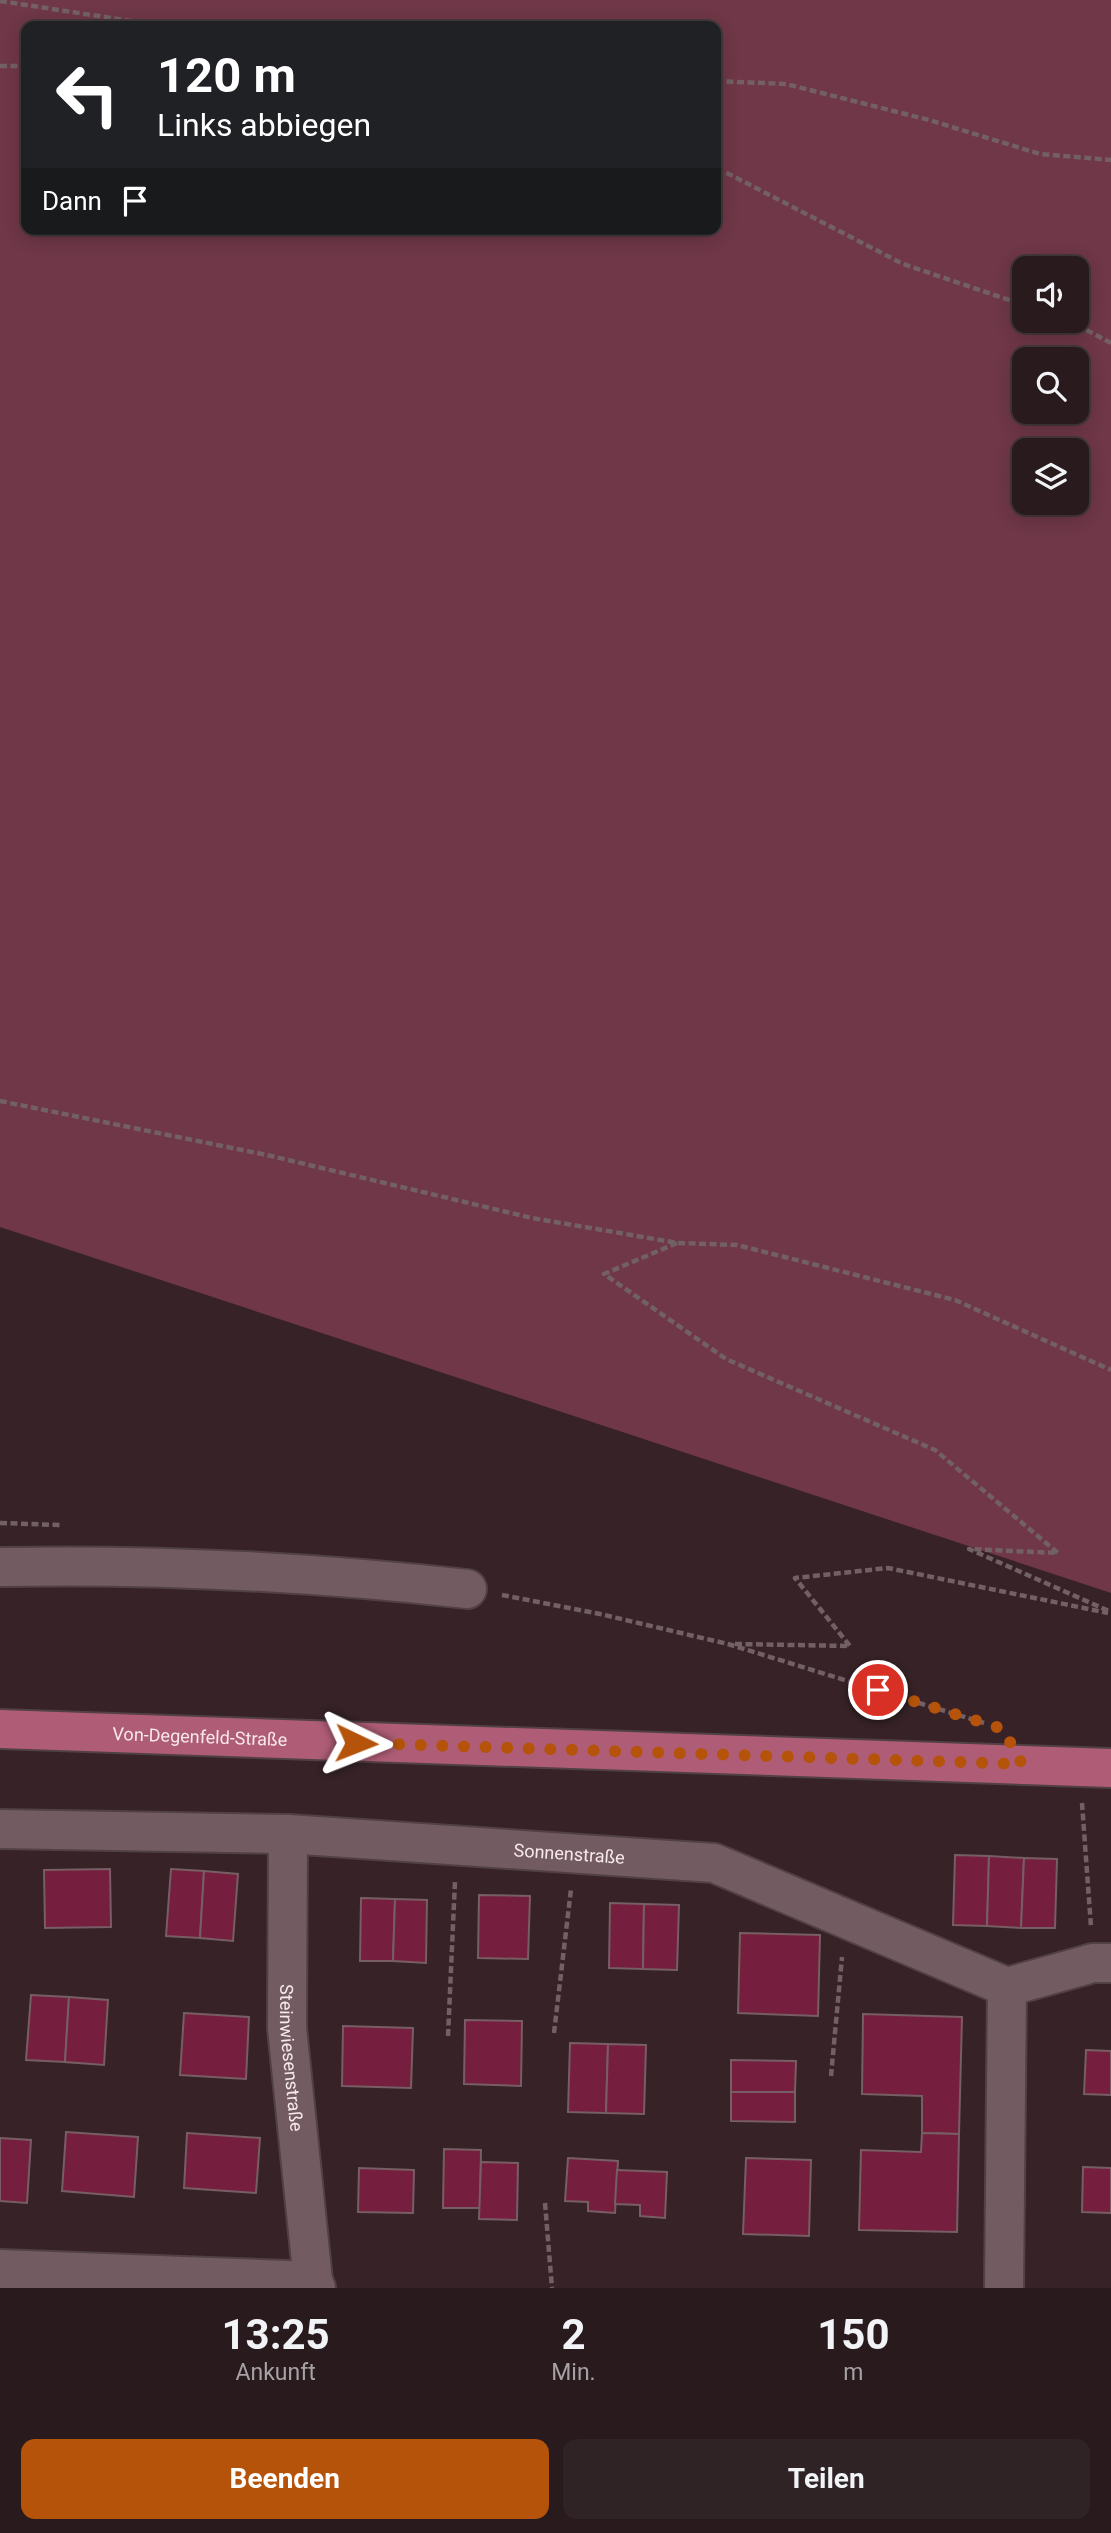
<!DOCTYPE html>
<html lang="de">
<meta charset="utf-8">
<style>
:root{--surface:#281a1d;--page:#302326;--text:#f1f3f6;--muted:#a5a1a4;--line:#44383b;--accent:#b45309}
body{margin:0;font-family:Roboto,sans-serif;background:var(--page);color:var(--text);height:100vh;display:flex;flex-direction:column;font-size:26px;white-space:nowrap}
*{box-sizing:border-box;margin:0}
p{font-size:23px;color:var(--muted)}
.icon{flex:none;width:38px;height:38px;fill:none;stroke:currentColor;stroke-width:2;stroke-linecap:round;stroke-linejoin:round}
.map{position:relative;height:2288px;overflow:hidden}
.sheet{display:flex;flex-direction:column;background:var(--surface);flex:1}
.sheet>*{flex:none}
.hud{position:absolute;left:21px;top:21px;width:700px;height:214px;border-radius:14px;box-shadow:0 4px 18px #0003,0 0 0 2px var(--line);background:#202124;color:#fff;overflow:hidden}
.buttons{position:absolute;left:1012px;top:256px;display:grid;gap:14px}
.buttons a{display:grid;place-items:center;width:77px;height:77px;border-radius:14px;background:var(--surface);box-shadow:0 4px 18px #0003,0 0 0 2px var(--line);font-size:35px}
.pin{position:absolute;display:grid;place-items:center;width:60px;height:60px;color:#fff;margin:-30px;border:4px solid #fff;border-radius:50%;box-shadow:0 2px 7px #0007}
.me{position:absolute;width:77px;margin:-38px;rotate:92deg;stroke-linejoin:round;filter:drop-shadow(0 0 5px #0008)}
.turn{display:flex;align-items:center;gap:24px;height:147px;padding:0 21px;font-size:32px}
.turn .icon{width:91px;height:91px;stroke-width:2.5}
.turn b{display:block;font-size:49px;line-height:60px}
.then{display:flex;align-items:center;height:66px;padding:0 21px;background:#0003;gap:14px;font-size:26px}
.eta{display:flex;justify-content:space-evenly;align-items:center;height:119px;text-align:center}
.eta b{font-size:42px;font-weight:700;line-height:49px}
.action{display:flex;gap:14px;margin-top:auto;padding:14px 21px}
.action a{flex:1;height:80px;border-radius:14px;background:var(--accent);color:#fff;font-size:28px;font-weight:700;line-height:80px;text-align:center}
.action a+a{background:var(--page);color:var(--text)}
.map>svg:first-child{display:block}
</style>
<div class="map">
<svg width="1111" height="2288" viewBox="0 0 1111 2288">
<rect width="100%" height="100%" fill="#362227"/>
<!-- green -->
<path fill="#6f3747" fill-rule="evenodd" d="M0,0H1111V1593L0,1227ZM26,26H716V229H26ZM1024,268H1076V320H1024ZM1024,359H1076V411H1024ZM1024,450H1076V502H1024Z"/>
<!-- building -->
<g fill="#761e3e" stroke="#765e64" stroke-width="2">
<polygon points="955,1855 989,1856 987,1926 953,1925"/>
<polygon points="989,1856 1024,1858 1021,1928 987,1926"/>
<polygon points="1024,1858 1057,1859 1055,1928 1021,1928"/>
<polygon points="110,1869 111,1927 45,1928 44,1870"/>
<polygon points="171,1869 204,1871 200,1938 166,1936"/>
<polygon points="204,1871 238,1874 233,1941 200,1938"/>
<polygon points="479,1895 530,1896 528,1959 478,1958"/>
<polygon points="361,1898 395,1899 393,1961 360,1961"/>
<polygon points="395,1899 427,1900 426,1963 393,1961"/>
<polygon points="610,1903 644,1904 643,1969 609,1968"/>
<polygon points="644,1904 679,1905 677,1970 643,1969"/>
<polygon points="740,1933 820,1935 818,2016 738,2013"/>
<polygon points="31,1995 69,1997 65,2062 26,2060"/>
<polygon points="69,1997 108,2000 104,2065 65,2062"/>
<polygon points="184,2013 249,2017 246,2079 180,2075"/>
<polygon points="863,2014 962,2017 959,2134 922,2133 922,2096 862,2094"/>
<polygon points="465,2020 522,2021 521,2086 464,2084"/>
<polygon points="343,2026 413,2028 411,2088 342,2086"/>
<polygon points="570,2043 608,2044 606,2113 568,2112"/>
<polygon points="608,2044 646,2045 644,2114 606,2113"/>
<polygon points="1086,2050 1111,2051 1111,2095 1084,2094"/>
<polygon points="731,2060 796,2061 795,2092 731,2092"/>
<polygon points="731,2092 795,2092 795,2122 731,2121"/>
<polygon points="66,2132 138,2137 134,2197 62,2191"/>
<polygon points="187,2133 260,2138 256,2193 184,2188"/>
<polygon points="922,2133 959,2134 957,2232 859,2230 861,2150 921,2152"/>
<polygon points="0,2138 31,2140 27,2203 0,2201"/>
<polygon points="444,2149 481,2150 480,2208 443,2208"/>
<polygon points="568,2158 618,2161 615,2213 588,2211 588,2202 565,2201"/>
<polygon points="746,2158 811,2160 809,2236 743,2234"/>
<polygon points="481,2162 518,2163 517,2220 479,2219"/>
<polygon points="1083,2167 1111,2168 1111,2213 1082,2212"/>
<polygon points="359,2168 414,2170 413,2213 358,2212"/>
<polygon points="617,2170 667,2172 665,2218 640,2216 640,2205 615,2204"/>
</g>
<g fill="none" stroke-linecap="round" stroke-linejoin="round">
<!-- minor casing -->
<g stroke="#514045" stroke-width="42">
<g id="minor">
<path d="M0,1567C156,1564 312,1572 467,1589"/>
<path id="s1" d="M0,1829L288,1834L714,1863L1007,1987L1093,1963H1111"/>
<path id="s2" d="M288,1834L287,2028L313,2281L316,2288"/>
<polyline points="0,2269 313,2281"/>
<polyline points="1004,2288 1007,1987"/>
</g>
</g>
<!-- major casing -->
<g stroke="#514045" stroke-width="42">
<g id="major">
<path id="s3" d="M0,1729L1111,1768"/>
</g>
</g>
<!-- path -->
<g stroke="#726064" stroke-width="4.5" stroke-dasharray="7 3.5" stroke-linecap="butt">
<polyline points="0,1 164,26"/>
<polyline points="0,66 26,66"/>
<polyline points="716,81 786,84 929,120 1040,154 1111,160"/>
<polyline points="716,172 725,172 903,264 1024,305"/>
<polyline points="1068,320 1111,343"/>
<polyline points="0,1101 267,1155 532,1218 678,1243 737,1245 955,1300 1111,1370"/>
<polyline points="677,1243 604,1274 726,1359 935,1450 1058,1553 969,1549 1111,1612"/>
<polyline points="0,1523 60,1525"/>
<polyline points="502,1595 600,1614 728,1644 984,1723"/>
<polyline points="735,1644 850,1646 795,1578 888,1568 1108,1613"/>
<polyline points="1082,1803 1091,1927"/>
<polyline points="554,2033 571,1889"/>
<polyline points="448,2036 455,1881"/>
<polyline points="831,2076 842,1957"/>
<polyline points="545,2203 552,2288"/>
</g>
<!-- minor -->
<use href="#minor" stroke="#735c61" stroke-width="38"/>
<!-- major -->
<use href="#major" stroke="#af5d76" stroke-width="38"/>
</g>
<g fill="none" stroke-linecap="round" stroke-linejoin="round">
<!-- route -->
<polyline stroke="#b45309" stroke-width="12" stroke-dasharray="0 21.6" points="356,1743 1022,1764 1003,1729 878,1690"/>
</g>
<g text-anchor="middle" dominant-baseline="central" stroke-width="7" stroke-linejoin="round" paint-order="stroke">
<!-- street labels -->
<g font-size="18" fill="#f6e8eb" stroke="#362227">
<text stroke="none"><textPath href="#s3" startOffset="200">Von-Degenfeld-Straße</textPath></text>
<text stroke="none"><textPath href="#s1" startOffset="570">Sonnenstraße</textPath></text>
<text stroke="none"><textPath href="#s2" startOffset="224">Steinwiesenstraße</textPath></text>
</g>
</g>
</svg>
<div class="buttons">
<a><svg class="icon" aria-label="sound" viewBox="0 0 24 24"><path d="M4 9h4l5-4v14l-5-4H4zM17 9q2 3 0 6"/></svg></a>
<a><svg class="icon" aria-label="search" viewBox="0 0 24 24"><circle cx="10" cy="10" r="6"/><path d="M15 15l6 6"/></svg></a>
<a><svg class="icon" aria-label="layers" viewBox="0 0 24 24"><path d="M12 4l9 5-9 5-9-5zM3 14l9 5 9-5"/></svg></a>
</div>
<div class="pin" style="left:878px;top:1690px;background:#d93025"><svg class="icon" aria-label="arrive" viewBox="0 0 24 24"><path d="M6 21V4h12l-3 4 3 4H6"/></svg></div>
<svg class="me" style="left:356px;top:1743px" viewBox="-20 -20 40 40"><path d="M0-17L14 15 0 8-14 15z" fill="#b45309" stroke="#fff" stroke-width="4"/></svg>
<div class="hud">
<div class="turn"><svg class="icon" aria-label="left" viewBox="0 0 24 24"><path d="M17 20v-9H6M10 6l-5 5 5 5"/></svg><div><b>120 m</b>Links abbiegen</div></div>
<div class="then">Dann<svg class="icon" aria-label="arrive" viewBox="0 0 24 24"><path d="M6 21V4h12l-3 4 3 4H6"/></svg></div>
</div>
</div>
<section class="sheet">
<div class="eta">
<div><b>13:25</b><p>Ankunft</p></div>
<div><b>2</b><p>Min.</p></div>
<div><b>150</b><p>m</p></div>
</div>
<div class="action"><a>Beenden</a><a>Teilen</a></div>
</section>
